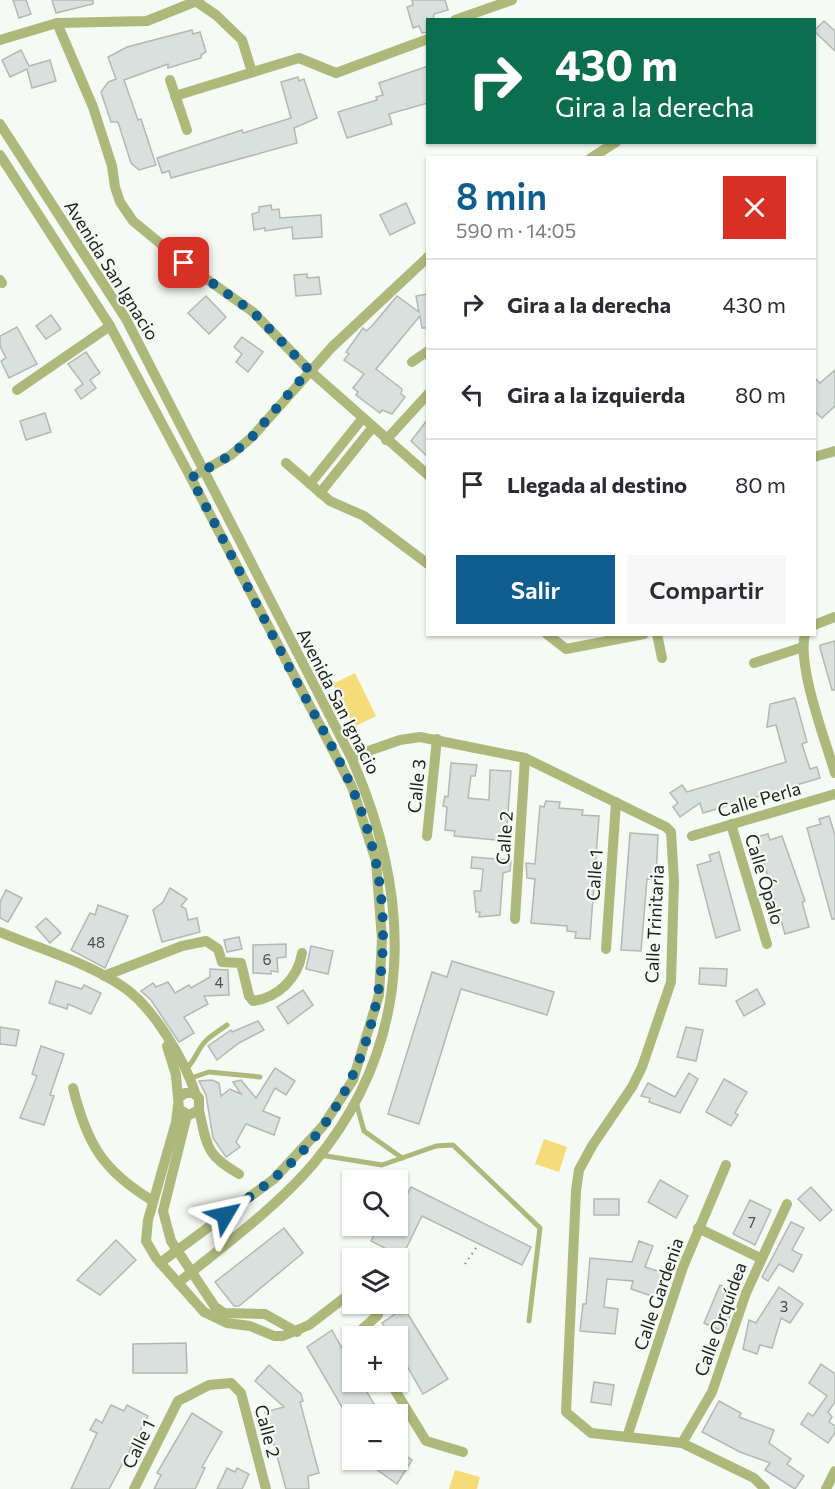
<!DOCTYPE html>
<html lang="es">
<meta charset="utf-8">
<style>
:root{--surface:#fff;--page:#f7f7f7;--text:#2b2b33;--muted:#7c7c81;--line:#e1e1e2;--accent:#0f5c8f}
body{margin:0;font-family:Commissioner,sans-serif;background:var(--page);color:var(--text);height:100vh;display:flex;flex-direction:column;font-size:22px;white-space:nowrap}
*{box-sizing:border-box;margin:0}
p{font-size:20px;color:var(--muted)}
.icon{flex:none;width:33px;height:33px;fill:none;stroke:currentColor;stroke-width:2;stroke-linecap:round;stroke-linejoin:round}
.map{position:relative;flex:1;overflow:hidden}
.details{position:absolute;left:426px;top:156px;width:390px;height:480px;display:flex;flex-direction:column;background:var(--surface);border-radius:0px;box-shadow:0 2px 4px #0004}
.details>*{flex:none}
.hud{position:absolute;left:426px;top:18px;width:390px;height:126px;border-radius:0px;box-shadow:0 2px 4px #0004;background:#0b6e4f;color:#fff;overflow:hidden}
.controls{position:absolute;left:342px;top:1170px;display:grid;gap:12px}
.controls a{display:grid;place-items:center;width:66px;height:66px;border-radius:0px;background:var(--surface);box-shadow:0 2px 4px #0004;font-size:30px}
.pin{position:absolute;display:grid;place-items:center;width:51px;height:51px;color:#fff;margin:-26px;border-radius:12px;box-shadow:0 3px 9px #0006}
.me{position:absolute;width:66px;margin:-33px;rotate:54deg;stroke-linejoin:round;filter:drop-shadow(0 0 4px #0008)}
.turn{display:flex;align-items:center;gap:21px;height:126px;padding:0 30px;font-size:27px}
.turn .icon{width:78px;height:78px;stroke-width:2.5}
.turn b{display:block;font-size:42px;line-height:51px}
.round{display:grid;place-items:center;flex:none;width:63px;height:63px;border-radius:0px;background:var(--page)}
.headline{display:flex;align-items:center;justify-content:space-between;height:102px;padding:0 30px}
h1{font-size:36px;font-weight:600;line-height:45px;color:var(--accent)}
.primary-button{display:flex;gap:12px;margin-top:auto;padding:12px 30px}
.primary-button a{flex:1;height:69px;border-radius:0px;background:var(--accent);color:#fff;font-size:24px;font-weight:600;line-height:69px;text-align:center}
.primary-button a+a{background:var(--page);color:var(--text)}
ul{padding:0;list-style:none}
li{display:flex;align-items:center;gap:18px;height:90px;padding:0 30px;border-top:2px solid var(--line)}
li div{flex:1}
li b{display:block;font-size:22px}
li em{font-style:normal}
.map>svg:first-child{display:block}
</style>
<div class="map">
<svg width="835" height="1489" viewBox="0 0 835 1489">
<rect width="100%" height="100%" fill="#f6faf4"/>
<!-- green -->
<g fill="#f6db79">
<polygon points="355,673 376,716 354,727 333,684"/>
<polygon points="544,1139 567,1147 559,1172 535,1164"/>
<polygon points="455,1470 480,1477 477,1489 449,1489"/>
</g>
<!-- building -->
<g fill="#dae0dd" stroke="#b2b8b4" stroke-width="1.5">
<polygon points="13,0 26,0 31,14 19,18"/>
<polygon points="52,0 93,0 93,4 56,13"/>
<polygon points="412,0 445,0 448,10 434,14 433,20 428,20 428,32 422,33 419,26 413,28 407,7 413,5"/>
<polygon points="824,21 835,31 835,51 814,31"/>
<polygon points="192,30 193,34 200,32 206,52 201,55 201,58 168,68 168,64 124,80 138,120 141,119 156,165 139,170 131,163 118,122 111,122 101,92 108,82 116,79 108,57 127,47"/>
<polygon points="21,50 29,66 50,60 56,81 32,88 27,69 10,77 2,60"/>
<polygon points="428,66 428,103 389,114 392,124 347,138 338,112 377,100 376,97 383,95 379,83"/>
<polygon points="298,77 299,81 304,79 317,118 294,128 297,143 171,178 169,171 162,173 157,158 242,130 243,133 291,118 281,82"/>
<polygon points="406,203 415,223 390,235 380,215"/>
<polygon points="271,205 272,210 279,209 280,218 321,215 322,237 293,239 292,227 265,231 265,228 254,230 252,214 259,212 259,207"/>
<polygon points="307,274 307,278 319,277 321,294 296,296 294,275"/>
<polygon points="428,294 428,328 422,328 420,316 376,369 402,389 401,394 405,397 392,414 382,410 380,413 356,395 358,392 353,388 364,374 344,360 349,354 346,352 363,328 366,331 372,326 397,296 419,312 416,296"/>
<polygon points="206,296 226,317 209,334 188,313"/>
<polygon points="51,315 61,329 46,339 36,326"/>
<polygon points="17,327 37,364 9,378 1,361 6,358 0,346 0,336"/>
<polygon points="242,337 263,352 248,372 236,362 242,354 234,347"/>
<polygon points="86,352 100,373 90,380 96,388 81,399 75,390 83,384 68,364"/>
<polygon points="835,370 835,406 822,418 814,411 814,377 820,383"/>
<polygon points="45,413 51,432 26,440 20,421"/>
<polygon points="428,419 428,457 411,441"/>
<polygon points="835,641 835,690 832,690 820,648 820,645"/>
<polygon points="795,698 807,742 802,744 810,769 817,767 820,778 703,813 700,803 680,817 673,807 678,803 670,793 682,785 687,792 786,762 776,725 767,727 770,704"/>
<polygon points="451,763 477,765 475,776 471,776 468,798 489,800 490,770 511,771 506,841 454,836 455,831 445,830 447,807 443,806 445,796 448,797"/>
<polygon points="546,801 560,802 559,808 583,810 582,815 599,816 590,939 575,938 576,932 567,931 567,926 531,923 535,879 527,878 526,863 535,864 540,806 544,807"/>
<polygon points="829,816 835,835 835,919 832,919 807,828 821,824 819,819"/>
<polygon points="630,833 658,835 656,880 647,879 641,951 621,950"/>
<polygon points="768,834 770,840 782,836 805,901 802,902 809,927 785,934 756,837"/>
<polygon points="719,852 740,930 716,938 697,865 711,861 709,855"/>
<polygon points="472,857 511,860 510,871 503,873 500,915 479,917 480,912 476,912 474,891 481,891 483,869 471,868"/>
<polygon points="170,888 187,899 181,906 186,909 188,920 197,918 200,932 162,942 153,910 163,902"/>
<polygon points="6,890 22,898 8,922 0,918 0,902"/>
<polygon points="98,905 128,916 105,968 71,950 90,913 95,915"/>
<polygon points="46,918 61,933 50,943 36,927"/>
<polygon points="239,937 242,949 227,952 224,940"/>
<polygon points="286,944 286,957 277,958 278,972 271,971 271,974 253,973 253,945"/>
<polygon points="311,946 333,951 328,974 306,969"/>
<polygon points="452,961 554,992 547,1015 461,989 419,1124 388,1114 432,972 447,977"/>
<polygon points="700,968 727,969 726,986 699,984"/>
<polygon points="210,969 228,970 229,995 204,996 208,1004 184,1017 194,1033 179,1042 151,1000 141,991 153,983 156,987 168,982 175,993 189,985 191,988 210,977"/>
<polygon points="56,981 82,989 84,985 101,993 91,1014 68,1004 67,1009 49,1003"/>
<polygon points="757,989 765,1004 744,1016 736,1001"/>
<polygon points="303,990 313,1005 288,1024 277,1007"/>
<polygon points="258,1021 264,1030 239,1043 217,1060 208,1046 231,1030 232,1032"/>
<polygon points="0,1027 19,1030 16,1046 0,1044"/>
<polygon points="686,1027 703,1030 696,1061 677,1057"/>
<polygon points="41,1046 64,1054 50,1095 54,1096 44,1125 20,1118 37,1076 32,1074"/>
<polygon points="275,1068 295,1081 286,1095 275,1088 263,1111 280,1118 274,1135 246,1124 236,1142 240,1147 226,1157 213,1138 206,1095 199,1081 212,1080 219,1083 221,1096 230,1089 241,1094 233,1082 241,1080 256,1098"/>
<polygon points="689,1073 698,1079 680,1113 649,1102 650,1098 641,1096 648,1083 675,1097"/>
<polygon points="724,1079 747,1092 735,1113 738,1115 731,1126 706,1112"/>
<polygon points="660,1180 688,1196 676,1218 648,1202"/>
<polygon points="411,1187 531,1247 522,1265 422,1216 402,1257 371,1241 379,1226 398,1226 398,1201 402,1204"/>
<polygon points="811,1187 832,1210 820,1221 798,1199"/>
<rect x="594" y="1199" width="25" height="16"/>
<polygon points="750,1200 771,1210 755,1245 733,1234"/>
<polygon points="791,1222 804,1228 792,1250 802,1255 793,1272 779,1264 768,1281 762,1277"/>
<polygon points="284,1228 303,1253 239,1306 234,1306 215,1282"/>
<polygon points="116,1240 136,1260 100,1295 77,1280"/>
<polygon points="639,1241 653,1246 645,1267 667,1274 655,1297 631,1289 633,1281 607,1279 604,1307 618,1309 615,1334 580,1331 583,1304 586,1304 590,1258 632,1262"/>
<polygon points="720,1285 738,1293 724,1332 704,1323"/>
<polygon points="779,1287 803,1304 790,1323 781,1318 772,1348 760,1345 757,1354 743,1349 749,1320 756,1323"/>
<polygon points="404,1308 448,1379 423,1394 398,1350 398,1336 390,1336 382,1323"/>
<polygon points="332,1330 352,1367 352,1382 361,1382 380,1414 346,1414 307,1347"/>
<polygon points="186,1343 187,1373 133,1373 133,1344"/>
<polygon points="821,1364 835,1374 835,1402 828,1412 832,1417 829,1422 835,1426 835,1433 828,1443 801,1424 808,1413 813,1416 827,1396 809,1383"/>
<polygon points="269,1365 301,1394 303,1401 300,1402 319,1473 308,1476 309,1489 286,1489 265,1412 284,1407 255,1381"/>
<polygon points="594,1382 614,1385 611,1405 591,1402"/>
<polygon points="719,1401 741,1413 739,1417 774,1430 769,1443 791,1459 787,1464 804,1476 795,1489 765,1470 770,1463 740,1452 702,1432"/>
<polygon points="111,1405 124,1411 127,1405 148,1416 109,1489 71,1489 97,1433 90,1430 96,1419 102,1423"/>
<polygon points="192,1413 222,1432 202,1467 205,1468 195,1489 154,1489 161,1475 157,1473"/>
<polygon points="398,1450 412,1460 397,1484 376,1469 383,1460 398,1460"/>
<polygon points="227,1468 235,1472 237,1468 249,1474 242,1489 217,1489"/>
</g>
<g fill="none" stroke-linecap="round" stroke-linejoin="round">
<!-- path -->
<polyline stroke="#888b87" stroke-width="2" stroke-dasharray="1.5 4.5" stroke-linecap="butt" points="465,1264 478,1245"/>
<!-- lane -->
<g stroke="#aeb87a" stroke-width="5">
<path d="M186,1069C196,1059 196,1053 203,1044C209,1036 219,1031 227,1025"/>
<polyline points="191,1078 209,1072 260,1077"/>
<polyline points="356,1102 364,1131 402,1158"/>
<polyline points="320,1155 382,1165 436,1146 453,1145 540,1228 529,1321"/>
</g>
<!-- street -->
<g stroke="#aeb87a" stroke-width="10">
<polyline points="197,2 216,15 242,40 252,72"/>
<polyline points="455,20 512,0"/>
<polyline points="57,23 93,107 112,166 115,187 120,202 133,221 184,263 253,312 309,370 428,475"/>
<polyline points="0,40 57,23 147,21 199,0"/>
<polyline points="170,80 187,130"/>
<polyline points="175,96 299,58 336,73 428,39"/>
<path d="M0,124L126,319L351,757C413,897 416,1040 314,1163C278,1206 222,1247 178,1283"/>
<polyline points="0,155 110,326 191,478 352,787 376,861 382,939 379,995 353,1080 323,1126 274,1179 160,1263"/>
<polyline points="591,158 616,142"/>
<polyline points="0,280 2,283"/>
<polyline points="412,362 428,351"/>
<polyline points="17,390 110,326"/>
<polyline points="386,440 428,394"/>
<polyline points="814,457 835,451"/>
<polyline points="286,463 330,501 364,516 428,564"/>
<polyline points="199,473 231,455 252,437 332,347 428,257"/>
<polyline points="310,484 362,419"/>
<polyline points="320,493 372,428"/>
<polyline points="814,625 835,617"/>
<polyline points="547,634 566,649 644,634"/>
<polyline points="657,634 662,658"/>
<path d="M805,634C797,667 825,739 835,773"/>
<polyline points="754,663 803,647"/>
<polyline points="351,757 400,740 420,737 525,758 666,827 671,832 674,881 671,982 642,1067 632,1087 592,1146 579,1170 576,1191 566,1412 591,1433 682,1443 754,1478 765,1489"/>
<polyline points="731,824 767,944"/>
<polyline points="427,836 437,739"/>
<polyline points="692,836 835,794"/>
<polyline points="515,919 525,758"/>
<path d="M0,932C40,949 86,962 122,986C153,1006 185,1061 196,1095"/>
<polyline points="606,949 616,802"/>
<path d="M104,976L182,946L206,941L218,949L222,962L241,963L249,996L253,1001C278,998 298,978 302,953"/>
<polyline points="167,1046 176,1075 179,1109 189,1115 199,1110 199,1098 193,1093 185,1093 179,1098"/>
<path d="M73,1088C87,1144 103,1171 153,1201"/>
<polyline points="178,1106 176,1122 148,1220 146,1241 156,1258 204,1312 227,1323 250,1326 274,1336 283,1336 309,1325 352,1292"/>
<path d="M199,1110C207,1145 205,1155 239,1174"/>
<polyline points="187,1115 163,1211 171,1241 215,1307 224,1313 265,1314 297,1332"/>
<polyline points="698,1228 760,1258"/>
<polyline points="362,1336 359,1332 378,1315 378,1304"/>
<polyline points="390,1382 426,1441 463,1452"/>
<polyline points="627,1437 683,1267 726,1165"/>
<polyline points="682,1443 712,1392 746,1293 787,1204"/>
<polyline points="134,1489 178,1401 209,1385 231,1383 241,1393 266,1489"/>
<polyline points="826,1489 835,1471"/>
</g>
</g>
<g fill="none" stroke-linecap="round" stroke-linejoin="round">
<!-- route -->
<path stroke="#0f5c8f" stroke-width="10" stroke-dasharray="0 18" d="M184,263L253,312L309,370L252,437L231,455L191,478C225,543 259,609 293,675C319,724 349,772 366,825C402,936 381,1066 302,1152C279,1177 252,1195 225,1215"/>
</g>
<g text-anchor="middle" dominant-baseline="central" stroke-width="4.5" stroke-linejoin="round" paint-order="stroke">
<!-- number labels -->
<g font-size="15" fill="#4c4f4d">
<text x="96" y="942">48</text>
<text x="267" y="959">6</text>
<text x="219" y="982">4</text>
<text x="752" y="1222">7</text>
<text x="784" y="1306">3</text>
</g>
<!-- street labels -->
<g font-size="18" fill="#1d1f1d" stroke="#f6faf4">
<text transform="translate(112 270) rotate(58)">Avenida San Ignacio</text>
<text transform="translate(339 701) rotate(63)">Avenida San Ignacio</text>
<text transform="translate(416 786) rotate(-84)">Calle 3</text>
<text transform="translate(759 799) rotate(-16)">Calle Perla</text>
<text transform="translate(504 838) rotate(-86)">Calle 2</text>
<text transform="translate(594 875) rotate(-86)">Calle 1</text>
<text transform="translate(765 879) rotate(73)">Calle Ópalo</text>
<text transform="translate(654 924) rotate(-87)">Calle Trinitaria</text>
<text transform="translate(658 1294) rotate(-71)">Calle Gardenia</text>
<text transform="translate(720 1319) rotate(-70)">Calle Orquídea</text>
<text transform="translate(268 1431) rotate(75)">Calle 2</text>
<text transform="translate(138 1444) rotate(-64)">Calle 1</text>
</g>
</g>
</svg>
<div class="controls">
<a><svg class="icon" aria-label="search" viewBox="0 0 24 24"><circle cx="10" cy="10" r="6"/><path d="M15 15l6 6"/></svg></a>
<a><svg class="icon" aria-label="layers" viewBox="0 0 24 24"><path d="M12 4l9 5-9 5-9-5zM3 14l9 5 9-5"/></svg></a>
<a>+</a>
<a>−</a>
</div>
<div class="pin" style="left:184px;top:263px;background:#d93025"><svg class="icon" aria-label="arrive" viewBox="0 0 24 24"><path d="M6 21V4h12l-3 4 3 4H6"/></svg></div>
<svg class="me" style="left:225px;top:1215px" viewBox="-20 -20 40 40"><path d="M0-17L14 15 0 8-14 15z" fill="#0f5c8f" stroke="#fff" stroke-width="4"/></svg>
<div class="hud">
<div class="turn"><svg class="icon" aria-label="right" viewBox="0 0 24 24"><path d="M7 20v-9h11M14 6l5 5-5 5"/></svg><div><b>430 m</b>Gira a la derecha</div></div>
</div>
<section class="details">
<div class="headline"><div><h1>8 min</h1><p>590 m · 14:05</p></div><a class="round" style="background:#d93025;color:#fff"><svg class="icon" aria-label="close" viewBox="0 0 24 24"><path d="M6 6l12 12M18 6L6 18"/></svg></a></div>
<ul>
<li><svg class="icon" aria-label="right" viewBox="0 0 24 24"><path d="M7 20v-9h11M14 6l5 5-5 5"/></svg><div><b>Gira a la derecha</b></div><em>430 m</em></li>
<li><svg class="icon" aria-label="left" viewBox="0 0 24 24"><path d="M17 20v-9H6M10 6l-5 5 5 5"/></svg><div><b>Gira a la izquierda</b></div><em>80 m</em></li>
<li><svg class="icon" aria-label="arrive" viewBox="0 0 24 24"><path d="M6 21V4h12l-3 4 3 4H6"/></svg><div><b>Llegada al destino</b></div><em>80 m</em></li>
</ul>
<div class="primary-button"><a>Salir</a><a>Compartir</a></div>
</section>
</div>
